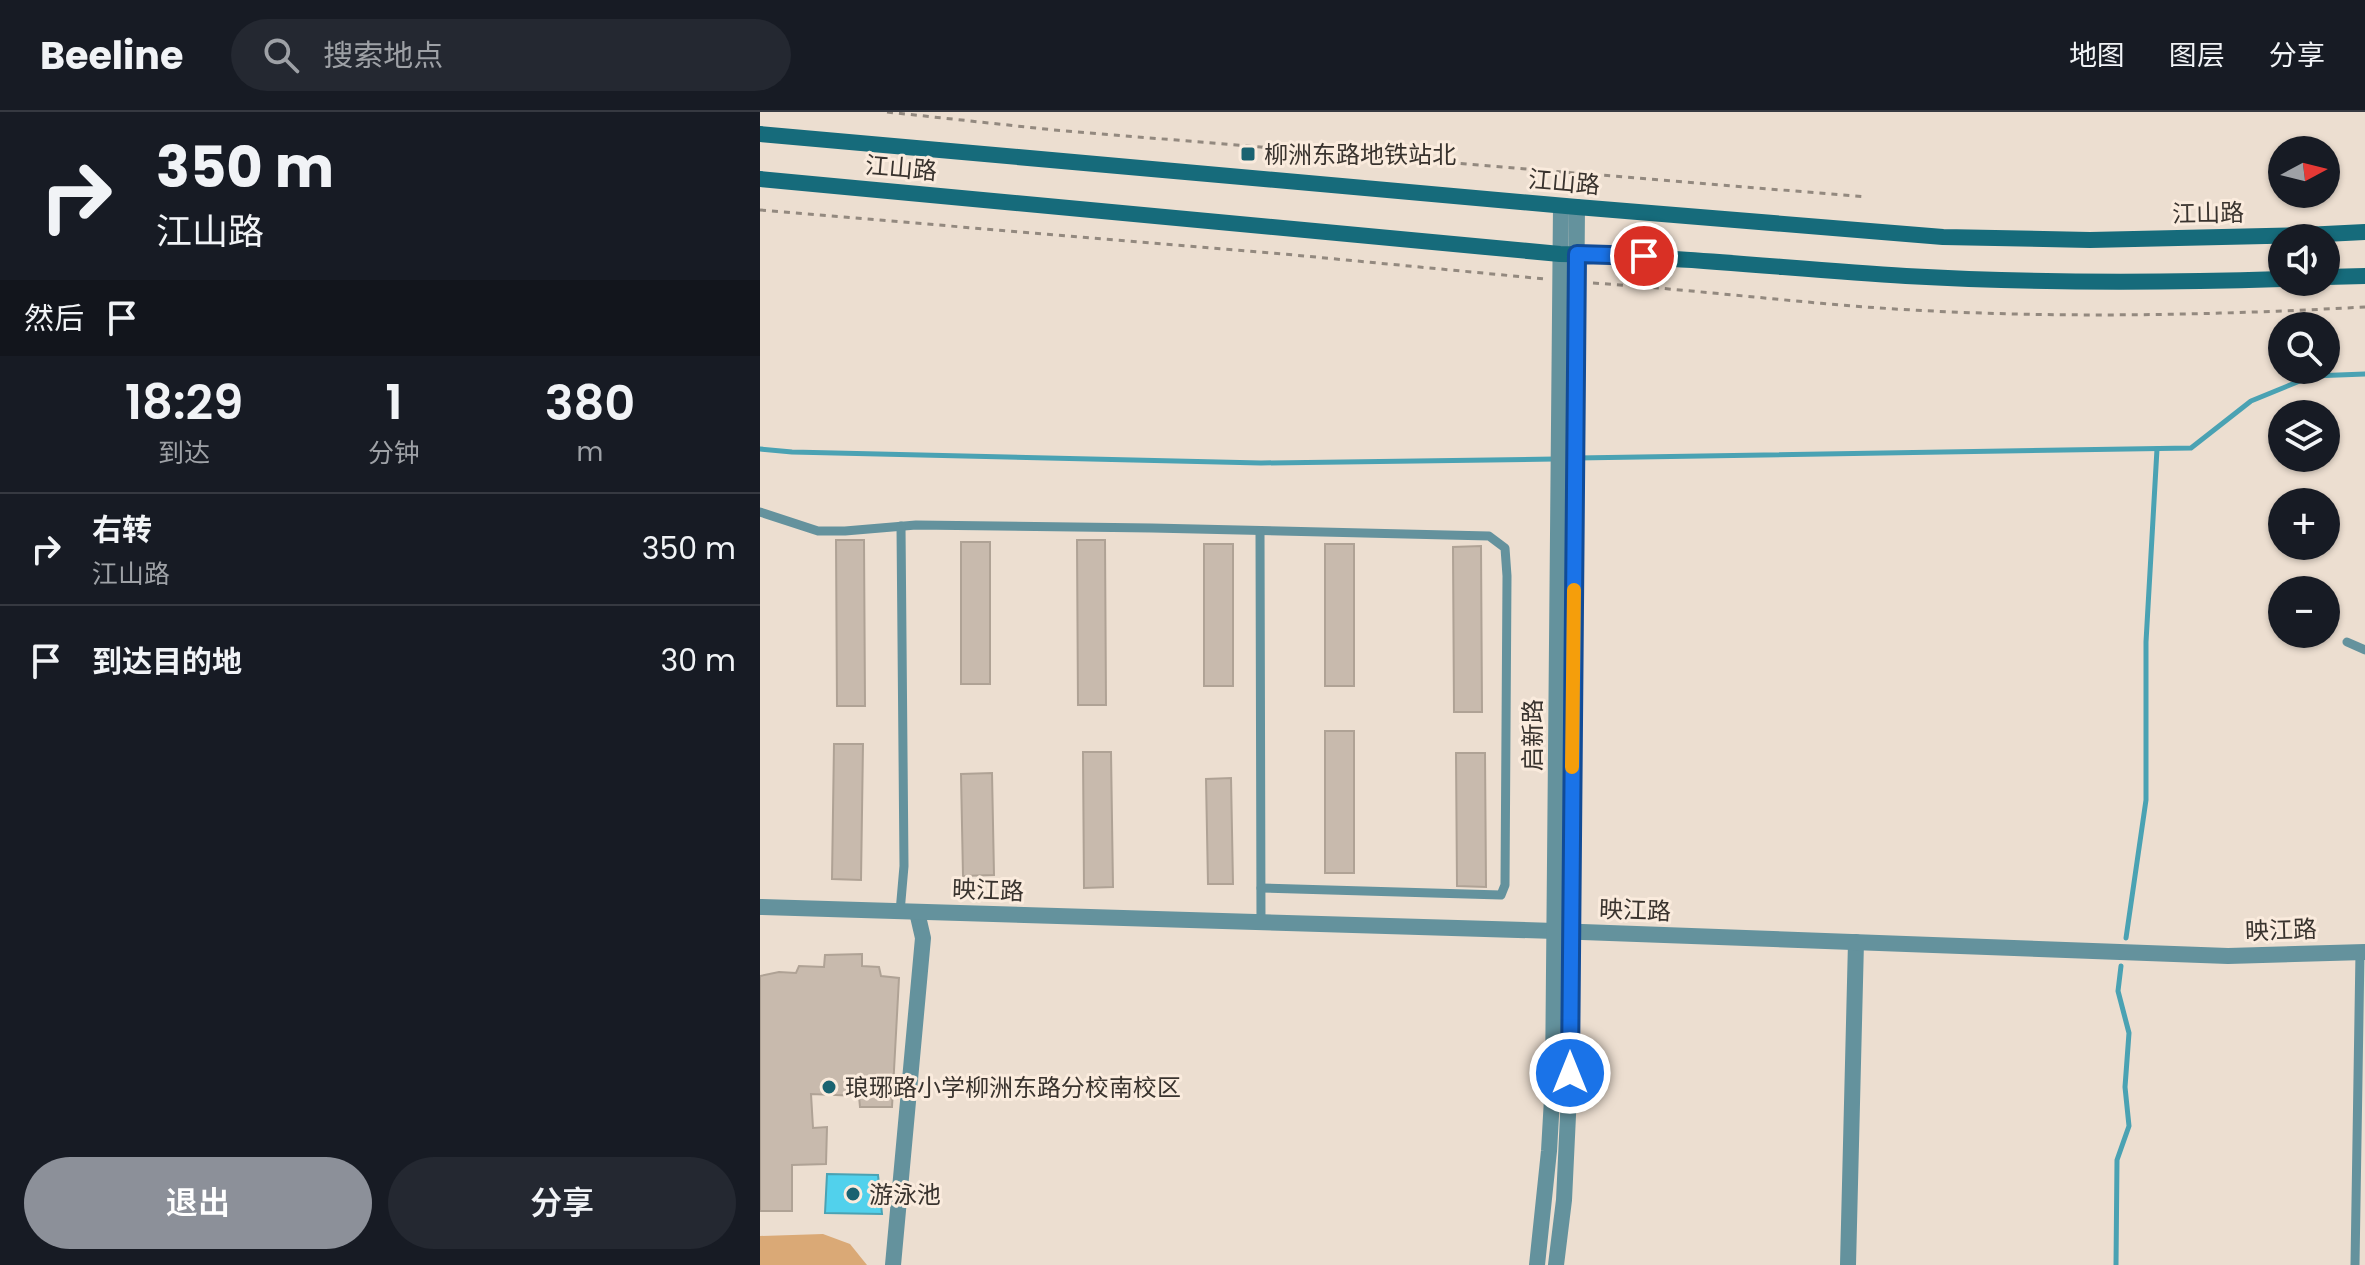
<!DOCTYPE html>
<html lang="zh">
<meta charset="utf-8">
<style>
:root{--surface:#171b24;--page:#242831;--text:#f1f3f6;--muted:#9ea1a6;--line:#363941;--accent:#8c9099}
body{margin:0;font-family:Poppins,"Noto Sans SC",sans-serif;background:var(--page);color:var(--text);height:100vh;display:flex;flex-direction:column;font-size:30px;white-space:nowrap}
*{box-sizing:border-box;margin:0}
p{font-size:26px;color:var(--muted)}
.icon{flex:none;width:44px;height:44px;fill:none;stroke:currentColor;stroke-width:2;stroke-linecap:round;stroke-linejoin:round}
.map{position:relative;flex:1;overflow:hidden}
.details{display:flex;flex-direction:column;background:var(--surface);width:760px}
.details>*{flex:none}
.top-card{background:#171b24;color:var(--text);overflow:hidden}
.needle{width:52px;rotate:83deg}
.controls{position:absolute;left:1508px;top:24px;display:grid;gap:16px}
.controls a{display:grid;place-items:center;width:72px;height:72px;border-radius:50%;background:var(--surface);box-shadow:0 2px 6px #0004;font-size:40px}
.pin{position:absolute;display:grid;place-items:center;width:68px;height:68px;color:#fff;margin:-34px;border:4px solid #fff;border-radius:50%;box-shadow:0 2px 8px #0007}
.me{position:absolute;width:88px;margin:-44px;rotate:0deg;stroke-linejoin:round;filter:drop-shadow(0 0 6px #0008)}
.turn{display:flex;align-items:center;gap:28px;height:168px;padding:0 24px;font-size:36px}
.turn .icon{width:104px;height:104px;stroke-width:2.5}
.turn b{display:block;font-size:56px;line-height:68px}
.then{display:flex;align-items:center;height:76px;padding:0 24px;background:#0003;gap:16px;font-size:30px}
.eta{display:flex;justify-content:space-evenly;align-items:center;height:136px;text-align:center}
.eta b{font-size:48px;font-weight:600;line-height:56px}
.button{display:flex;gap:16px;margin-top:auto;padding:16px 24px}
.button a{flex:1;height:92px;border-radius:48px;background:var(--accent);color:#fff;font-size:32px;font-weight:600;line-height:92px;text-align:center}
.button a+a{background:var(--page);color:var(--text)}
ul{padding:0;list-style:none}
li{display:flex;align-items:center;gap:24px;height:112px;padding:0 24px;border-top:2px solid var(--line)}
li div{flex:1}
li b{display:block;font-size:30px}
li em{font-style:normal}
header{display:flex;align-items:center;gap:48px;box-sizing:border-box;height:112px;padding:0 40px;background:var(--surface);border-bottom:2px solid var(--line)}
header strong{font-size:38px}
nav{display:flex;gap:44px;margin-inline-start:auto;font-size:28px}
.search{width:560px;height:72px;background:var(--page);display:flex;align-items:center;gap:20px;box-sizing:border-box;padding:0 28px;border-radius:44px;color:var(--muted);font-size:30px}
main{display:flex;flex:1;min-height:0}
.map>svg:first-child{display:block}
</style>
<header>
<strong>Beeline</strong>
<div class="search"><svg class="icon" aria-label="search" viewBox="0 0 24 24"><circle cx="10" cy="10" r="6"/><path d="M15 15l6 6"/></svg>搜索地点</div>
<nav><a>地图</a><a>图层</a><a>分享</a></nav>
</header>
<main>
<section class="details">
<div class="top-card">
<div class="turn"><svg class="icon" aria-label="right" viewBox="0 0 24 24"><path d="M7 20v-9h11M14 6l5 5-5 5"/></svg><div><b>350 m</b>江山路</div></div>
<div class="then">然后<svg class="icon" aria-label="arrive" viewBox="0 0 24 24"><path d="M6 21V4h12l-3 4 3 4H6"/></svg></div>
</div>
<div class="eta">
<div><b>18:29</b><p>到达</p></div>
<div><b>1</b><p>分钟</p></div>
<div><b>380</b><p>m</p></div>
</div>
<ul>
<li><svg class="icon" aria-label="right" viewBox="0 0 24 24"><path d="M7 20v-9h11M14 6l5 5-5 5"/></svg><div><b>右转</b><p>江山路</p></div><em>350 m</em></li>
<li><svg class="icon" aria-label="arrive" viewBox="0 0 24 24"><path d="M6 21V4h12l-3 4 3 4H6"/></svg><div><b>到达目的地</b></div><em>30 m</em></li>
</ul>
<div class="button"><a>退出</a><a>分享</a></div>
</section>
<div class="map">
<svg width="1605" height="1153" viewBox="0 0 1605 1153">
<rect width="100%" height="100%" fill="#ecded0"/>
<!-- green -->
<polygon fill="#daa976" points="63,1122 90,1132 107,1153 0,1153 0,1124"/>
<!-- water -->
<polygon fill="#51d1ec" stroke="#4aa2b3" stroke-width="2" points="67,1062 118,1063 122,1102 65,1101"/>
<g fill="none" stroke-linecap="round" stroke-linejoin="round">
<!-- stream -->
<g stroke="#4aa2b3" stroke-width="5">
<polyline points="0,337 32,340 501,351 795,347"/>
<polyline points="817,346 1431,336 1491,289 1552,264 1605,262"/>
<polyline points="1366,826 1386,688 1386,530 1397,337"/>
<polyline points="1356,1153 1357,1048 1369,1014 1365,975 1369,921 1358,879 1361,854"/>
</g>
</g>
<!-- building -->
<g fill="#c8baad" stroke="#afa295" stroke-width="2">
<polygon points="76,428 104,428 105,594 77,594"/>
<polygon points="317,428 345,428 346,593 318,593"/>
<rect x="201" y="430" width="29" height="142"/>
<rect x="444" y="432" width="29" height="142"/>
<rect x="565" y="432" width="29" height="142"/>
<polygon points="721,434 722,600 694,600 693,435"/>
<rect x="565" y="619" width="29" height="142"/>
<polygon points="74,632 103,632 101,768 72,767"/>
<polygon points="323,640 351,640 353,775 324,776"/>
<polygon points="696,641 725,641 726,775 697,774"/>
<polygon points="232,661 234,763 203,764 201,662"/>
<polygon points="471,666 473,772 448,772 446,667"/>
<polygon points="102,842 102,854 119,855 121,864 139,866 132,995 100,995 99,984 51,982 53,1016 67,1015 66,1052 32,1053 32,1099 0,1099 0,864 19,860 36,861 39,854 64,855 65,843"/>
</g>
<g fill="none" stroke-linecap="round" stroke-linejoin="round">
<!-- path -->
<g stroke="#93897f" stroke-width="3" stroke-dasharray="6 6" stroke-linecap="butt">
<polyline points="127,0 294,18 1107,85"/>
<polyline points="0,98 534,143 785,167"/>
<path d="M833,171C924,177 1015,188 1106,195C1271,207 1439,204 1605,195"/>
</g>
<!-- service -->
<g stroke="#64929d" stroke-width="9">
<polyline points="0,400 58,419 85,419 156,413 392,416 729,424 745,436 747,464 745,773 741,783 501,776"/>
<polyline points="500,419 501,811"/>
<polyline points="1587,530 1605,538"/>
<polyline points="140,800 144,754 141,414"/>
<polyline points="1595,1153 1600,840"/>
</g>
<!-- minor -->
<g stroke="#64929d" stroke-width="16">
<polyline points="133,1153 163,826 157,800"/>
<polyline points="1088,1153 1096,830"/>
</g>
<!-- tertiary -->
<g stroke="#64929d" stroke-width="16">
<polyline points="0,795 795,819 1468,844 1605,840"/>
<polyline points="777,1153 789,1039 793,969 801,94"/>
<polyline points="796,1153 804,1088 810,961 817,95"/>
</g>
<!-- secondary -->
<g stroke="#166b7b" stroke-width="16">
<polyline points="0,22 817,95 1183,125 1330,128 1545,123 1605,120"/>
<path d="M0,67L800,142C916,144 1030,157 1146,164C1271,171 1396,171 1522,167"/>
<polyline points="1566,165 1605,164"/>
</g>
</g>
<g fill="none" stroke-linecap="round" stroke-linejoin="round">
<!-- route casing -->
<g stroke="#114b97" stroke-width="20">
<polyline id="route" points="810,961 817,142 884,144"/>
</g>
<!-- route -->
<use href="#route" stroke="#1a73e8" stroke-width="14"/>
<!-- slow -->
<polyline stroke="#f59e0b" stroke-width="14" points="812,655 814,478"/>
</g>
<!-- markers -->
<g fill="#1a6371" stroke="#faebdd" stroke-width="3">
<rect x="480" y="34" width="16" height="16" rx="4"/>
<circle cx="69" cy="975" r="8"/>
<circle cx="93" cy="1082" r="8"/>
</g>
<g text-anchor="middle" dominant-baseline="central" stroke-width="6" stroke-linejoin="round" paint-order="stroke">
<!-- poi labels -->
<g font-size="24" fill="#39332e" stroke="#faebdd" text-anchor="start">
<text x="504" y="42">柳洲东路地铁站北</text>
<text x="85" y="975">琅琊路小学柳洲东路分校南校区</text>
<text x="109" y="1082">游泳池</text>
</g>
<!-- street labels -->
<g font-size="24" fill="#39332e" stroke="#faebdd">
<text transform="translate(141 56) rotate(5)">江山路</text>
<text transform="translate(804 70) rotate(5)">江山路</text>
<text transform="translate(1448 101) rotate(-1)">江山路</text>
<text transform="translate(772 623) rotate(-90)">启新路</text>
<text transform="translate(228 778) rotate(2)">映江路</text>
<text transform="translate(875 798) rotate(2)">映江路</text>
<text transform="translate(1521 818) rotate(-2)">映江路</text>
</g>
</g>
</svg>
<div class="controls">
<a><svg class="needle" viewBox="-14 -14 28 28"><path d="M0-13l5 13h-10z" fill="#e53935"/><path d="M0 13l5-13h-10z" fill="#9ea1a6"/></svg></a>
<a><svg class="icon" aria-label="sound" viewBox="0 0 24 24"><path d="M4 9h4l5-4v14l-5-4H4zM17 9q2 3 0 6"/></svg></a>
<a><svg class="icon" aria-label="search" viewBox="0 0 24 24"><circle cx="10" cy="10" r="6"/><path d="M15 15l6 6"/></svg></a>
<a><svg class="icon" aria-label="layers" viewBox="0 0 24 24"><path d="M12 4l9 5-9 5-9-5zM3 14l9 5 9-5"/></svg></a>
<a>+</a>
<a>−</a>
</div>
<div class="pin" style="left:884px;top:144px;background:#d93025"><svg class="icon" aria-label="arrive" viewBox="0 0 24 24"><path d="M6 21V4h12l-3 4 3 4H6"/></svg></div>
<svg class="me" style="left:810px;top:961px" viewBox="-20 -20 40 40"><circle r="17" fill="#1a73e8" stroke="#fff" stroke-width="3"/><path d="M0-11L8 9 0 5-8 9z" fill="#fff"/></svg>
</div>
</main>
